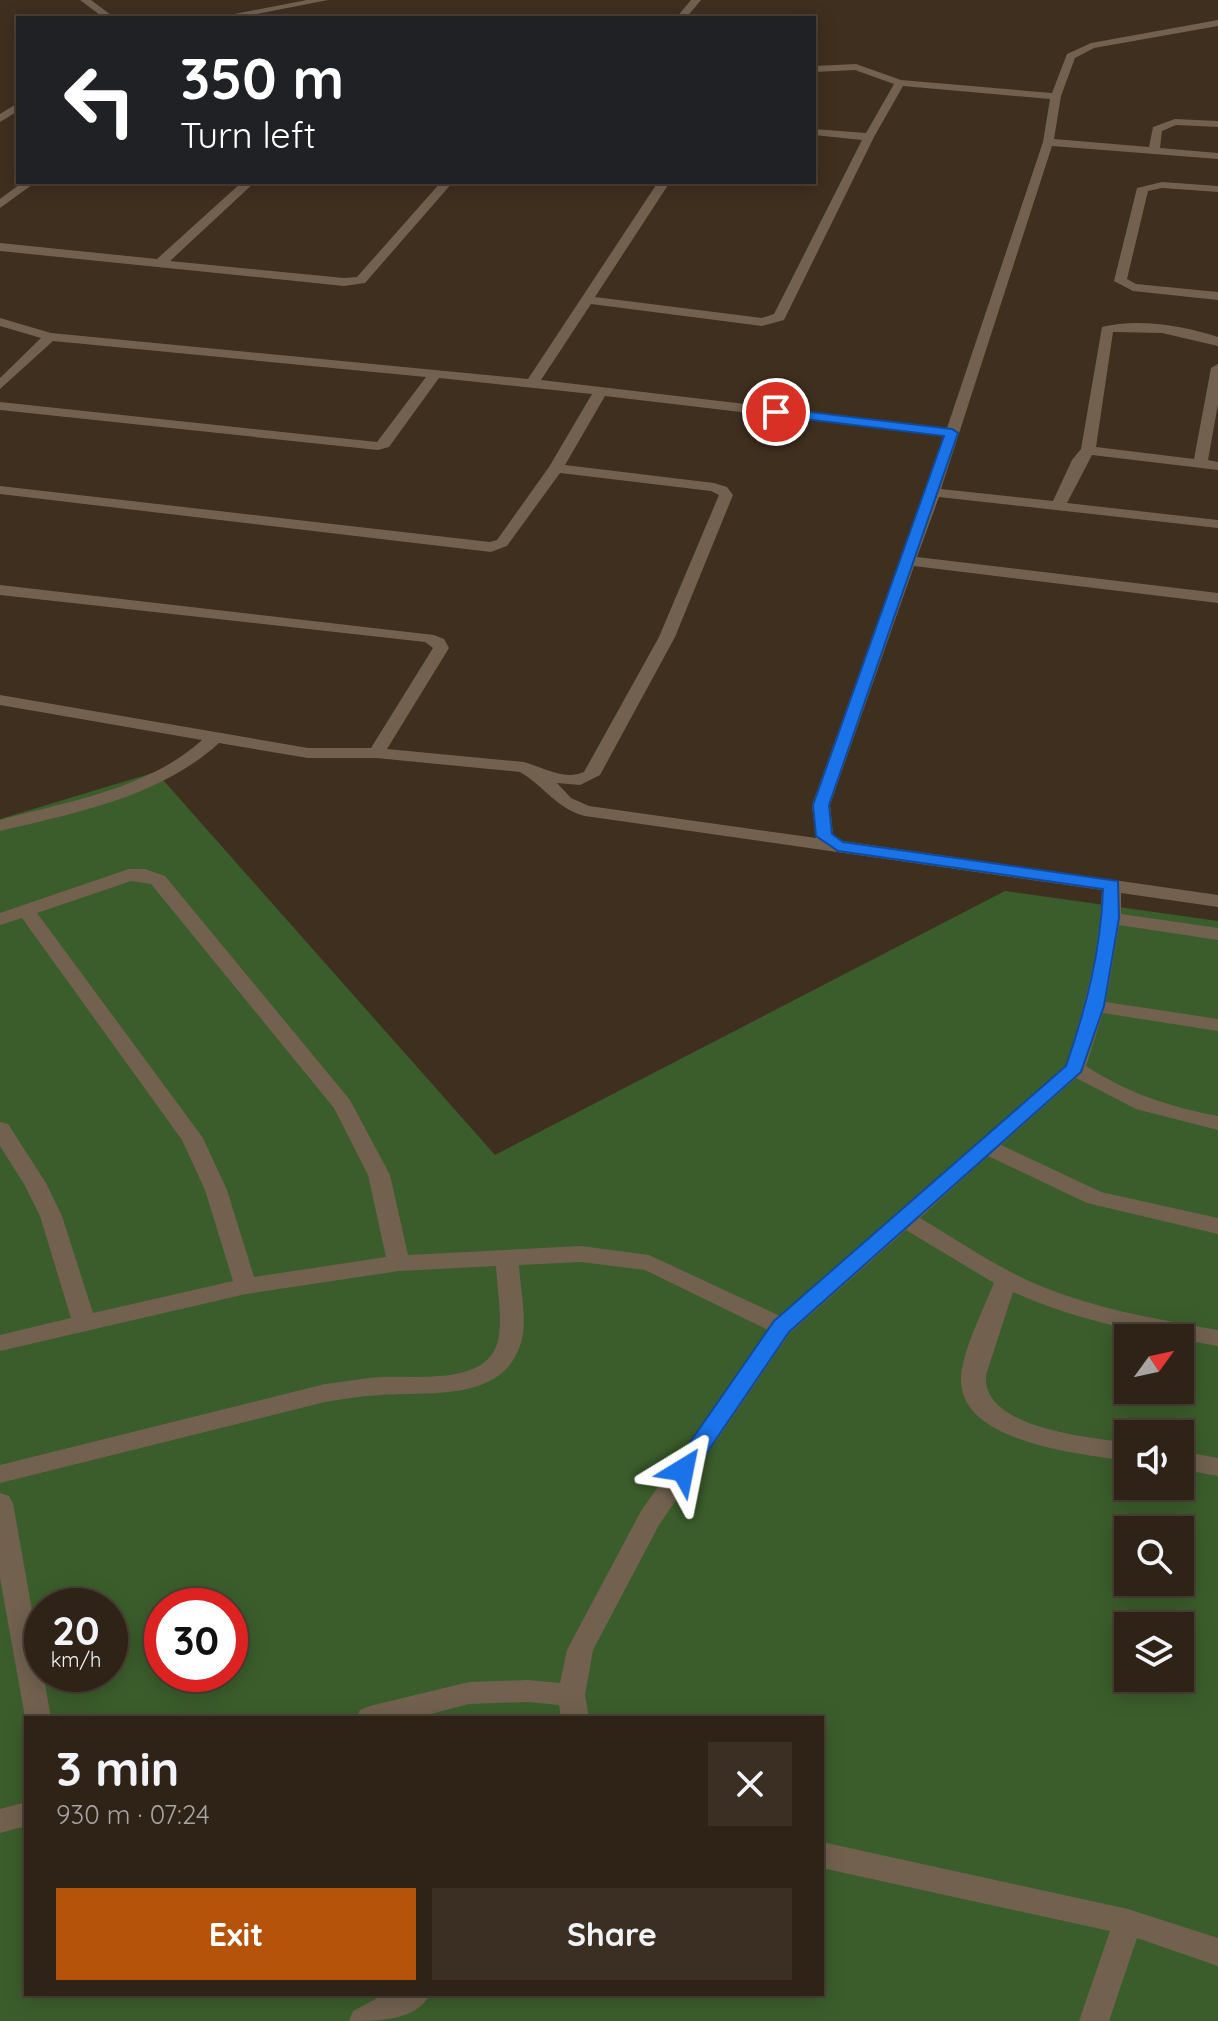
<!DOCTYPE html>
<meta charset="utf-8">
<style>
:root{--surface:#2f2317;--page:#3b2f24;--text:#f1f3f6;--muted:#a7a4a1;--line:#4a4036;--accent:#b45309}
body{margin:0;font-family:Quicksand,sans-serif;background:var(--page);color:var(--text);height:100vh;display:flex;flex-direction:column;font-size:30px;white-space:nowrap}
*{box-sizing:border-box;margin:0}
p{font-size:26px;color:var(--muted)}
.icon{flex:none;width:44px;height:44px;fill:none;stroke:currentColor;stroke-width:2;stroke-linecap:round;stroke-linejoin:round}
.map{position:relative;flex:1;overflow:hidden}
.panel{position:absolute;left:24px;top:1716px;width:800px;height:280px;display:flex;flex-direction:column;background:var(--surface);border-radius:0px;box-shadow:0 4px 20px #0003,0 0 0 2px var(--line)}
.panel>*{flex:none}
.banner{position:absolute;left:16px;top:16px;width:800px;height:168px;border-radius:0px;box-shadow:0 4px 20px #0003,0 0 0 2px var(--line);background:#202124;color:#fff;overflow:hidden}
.needle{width:52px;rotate:57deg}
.fabs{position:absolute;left:1114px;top:1324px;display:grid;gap:16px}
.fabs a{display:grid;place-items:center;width:80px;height:80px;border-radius:0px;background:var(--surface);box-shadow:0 4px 20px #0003,0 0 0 2px var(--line);font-size:40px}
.speed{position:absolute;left:24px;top:1588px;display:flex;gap:16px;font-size:40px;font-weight:700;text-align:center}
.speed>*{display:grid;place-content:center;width:104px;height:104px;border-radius:50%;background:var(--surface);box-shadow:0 4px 20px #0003,0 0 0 2px var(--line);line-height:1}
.speed small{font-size:20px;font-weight:400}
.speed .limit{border:12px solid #d22;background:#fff;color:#111}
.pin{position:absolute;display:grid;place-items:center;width:68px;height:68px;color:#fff;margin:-34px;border:4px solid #fff;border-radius:50%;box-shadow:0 2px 8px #0007}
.me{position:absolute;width:88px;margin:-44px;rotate:35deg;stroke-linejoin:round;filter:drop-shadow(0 0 6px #0008)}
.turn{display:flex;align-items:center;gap:28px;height:168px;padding:0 32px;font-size:36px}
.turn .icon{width:104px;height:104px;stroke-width:2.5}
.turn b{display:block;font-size:56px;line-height:68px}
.round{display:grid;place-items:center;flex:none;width:84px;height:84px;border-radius:0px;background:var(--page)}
.head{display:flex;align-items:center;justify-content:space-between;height:136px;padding:0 32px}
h1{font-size:48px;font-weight:700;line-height:60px}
.cta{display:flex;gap:16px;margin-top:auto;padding:16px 32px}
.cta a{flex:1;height:92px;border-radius:0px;background:var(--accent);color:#fff;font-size:32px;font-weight:700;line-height:92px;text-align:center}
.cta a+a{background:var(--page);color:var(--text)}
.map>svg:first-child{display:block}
</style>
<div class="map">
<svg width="1218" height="2021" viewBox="0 0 1218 2021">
<rect width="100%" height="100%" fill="#3f2f1f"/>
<!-- green -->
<path fill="#3b5d2b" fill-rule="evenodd" d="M156,772L495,1155L1005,891L1218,921V2021H0V819ZM1128,1338H1180V1390H1128ZM1128,1434H1180V1486H1128ZM1128,1530H1180V1582H1128ZM42,1606H110V1674H42ZM162,1606H230V1674H162ZM1128,1626H1180V1678H1128ZM26,1718H822V1994H26Z"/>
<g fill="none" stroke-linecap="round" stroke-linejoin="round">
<!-- minor -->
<g fill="#72614f" fill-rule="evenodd">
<polygon points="80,0 91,0 115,18 104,18"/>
<polygon points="307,0 328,0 236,18 214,18"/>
<polygon points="691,0 701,0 686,18 676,18"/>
<path d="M1218,20V26L1094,48L1075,58L1061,96L1054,139L1149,147L1153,127L1175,119L1218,121V127L1176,125L1162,131L1160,148L1218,153V159L1052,146L941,489L1053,501L1072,460L1081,449L1102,327C1138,318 1183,326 1218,337V346L1162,333L1113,332L1096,447L1194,459L1211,368L1218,364V404L1208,460L1218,462V470L1092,455L1067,503L1218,520V528L939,497L917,557L1218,593V603L914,566L830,805L833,834L843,841L1218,895V907L1121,893V914L1218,928V940L1119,925L1106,1002L1218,1019V1031L1103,1013L1086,1066C1127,1093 1170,1107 1218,1116V1130L1136,1109L1076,1078L1001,1145L1101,1192L1218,1218V1234L1087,1203L988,1156L920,1218C959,1241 996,1267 1038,1285C1095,1309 1157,1319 1218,1330V1346C1150,1334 1078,1322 1013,1292L986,1375C981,1429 1091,1437 1128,1443V1461C1083,1454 964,1444 961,1382C960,1355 984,1308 994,1283L906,1230L790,1333L659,1525L593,1650L585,1695L589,1718H561L559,1705L528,1702L469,1704L415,1718H356L360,1710L370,1706L469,1682L528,1680L560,1683L567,1650L641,1511L768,1330L645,1270L581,1262L519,1265C520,1287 527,1317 522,1339C506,1403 431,1391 380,1395C362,1396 343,1399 325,1402L0,1483V1465L325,1384C344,1382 362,1378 381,1377C417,1375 493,1387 499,1335C502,1313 497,1288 496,1266L399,1271L246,1294L0,1351V1335L71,1318L40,1216L24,1184L0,1146V1122L8,1124L46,1183L62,1216L93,1313L233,1281L205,1190L182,1140L22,918L0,925V913L129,869H145L165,876L350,1100L390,1175L408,1255L581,1246L649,1255L780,1316L1066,1065C1084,1008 1100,950 1102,890L585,816C557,809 544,786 520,772L376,758H308L219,743C160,797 75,813 0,831V820C69,801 148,789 202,740L0,705V695L308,748H371L433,648L425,642L0,595V585L434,635L444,639L449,648L387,749L524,762C543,767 564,781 584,772L659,637L719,495L711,491L560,473L507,546L491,552L0,494V486L490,542L497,540L549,467L592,394L439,378L389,447L378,450L0,410V402L377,442L426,377L53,341L0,389V378L41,338L0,326V318L51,333L528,379L658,182H670L595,297L762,318L774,314L862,140L814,135V129L866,133L894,84L855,70L814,72V66L856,64L901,80L1052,93L1067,54L1091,43ZM903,86L1050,99L1043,142L947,428L541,380L591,304L762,326L784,320L874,137ZM605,396L944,436L812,805L816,838L589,806L571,798L557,783L580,785L600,775L675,637L733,495L727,487L714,483L565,465ZM131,881L151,884L334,1108L368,1175L386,1257L254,1277L227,1190L203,1138L37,913Z"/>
<polygon points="18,103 18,111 0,122 0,114"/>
<polygon points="23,182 36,182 0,208 0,199"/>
<polygon points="242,182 255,182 170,261 344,278 357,277 441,182 453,182 365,283 344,286 0,251 0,243 157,259"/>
<polygon points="1162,182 1218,186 1218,192 1162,188 1148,191 1127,279 1136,284 1218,292 1218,300 1133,291 1114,281 1137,188"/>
<polygon points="1180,1451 1218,1458 1218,1476 1180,1469"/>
<polygon points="0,1493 9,1496 13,1503 51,1718 26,1718 26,1723 0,1578"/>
<polygon points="26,1802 26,1826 0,1833 0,1809"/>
<polygon points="822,1842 1128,1909 1218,1938 1218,1966 1137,1938 1109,2021 1079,2021 1110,1931 822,1868"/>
<path d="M385,1994H430C417,2021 377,2021 349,2021L353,2011Z"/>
</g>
</g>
<!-- route -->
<path fill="#1a73e8" stroke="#114b97" stroke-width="2" d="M776,408L952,429L958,433L829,805L832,834L843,842L1118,881L1119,918L1104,1006L1081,1072L789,1332L691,1476L683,1479L675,1476L672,1470L675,1464L774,1321L1066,1066C1086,1008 1101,950 1103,889L838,851L816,836L813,805L944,436L772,415L770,412Z"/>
</svg>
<div class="fabs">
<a><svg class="needle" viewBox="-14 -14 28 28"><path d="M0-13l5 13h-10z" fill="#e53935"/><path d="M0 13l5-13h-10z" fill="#a7a4a1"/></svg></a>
<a><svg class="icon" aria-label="sound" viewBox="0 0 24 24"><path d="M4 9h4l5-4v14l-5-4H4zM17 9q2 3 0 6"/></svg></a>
<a><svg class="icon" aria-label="search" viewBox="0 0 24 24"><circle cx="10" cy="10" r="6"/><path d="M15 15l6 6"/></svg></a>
<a><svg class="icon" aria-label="layers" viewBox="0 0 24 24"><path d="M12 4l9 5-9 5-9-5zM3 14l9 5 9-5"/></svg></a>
</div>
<div class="speed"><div>20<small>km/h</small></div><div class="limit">30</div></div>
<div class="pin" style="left:776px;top:412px;background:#d93025"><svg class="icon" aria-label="arrive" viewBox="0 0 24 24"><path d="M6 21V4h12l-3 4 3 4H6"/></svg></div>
<svg class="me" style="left:683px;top:1470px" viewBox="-20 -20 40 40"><path d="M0-17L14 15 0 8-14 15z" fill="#1a73e8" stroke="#fff" stroke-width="4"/></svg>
<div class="banner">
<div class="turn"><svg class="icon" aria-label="left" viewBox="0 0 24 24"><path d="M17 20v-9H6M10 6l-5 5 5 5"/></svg><div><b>350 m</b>Turn left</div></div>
</div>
<section class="panel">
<div class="head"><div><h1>3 min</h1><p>930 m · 07:24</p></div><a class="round"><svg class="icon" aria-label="close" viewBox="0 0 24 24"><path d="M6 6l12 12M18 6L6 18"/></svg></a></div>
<div class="cta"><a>Exit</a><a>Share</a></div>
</section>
</div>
